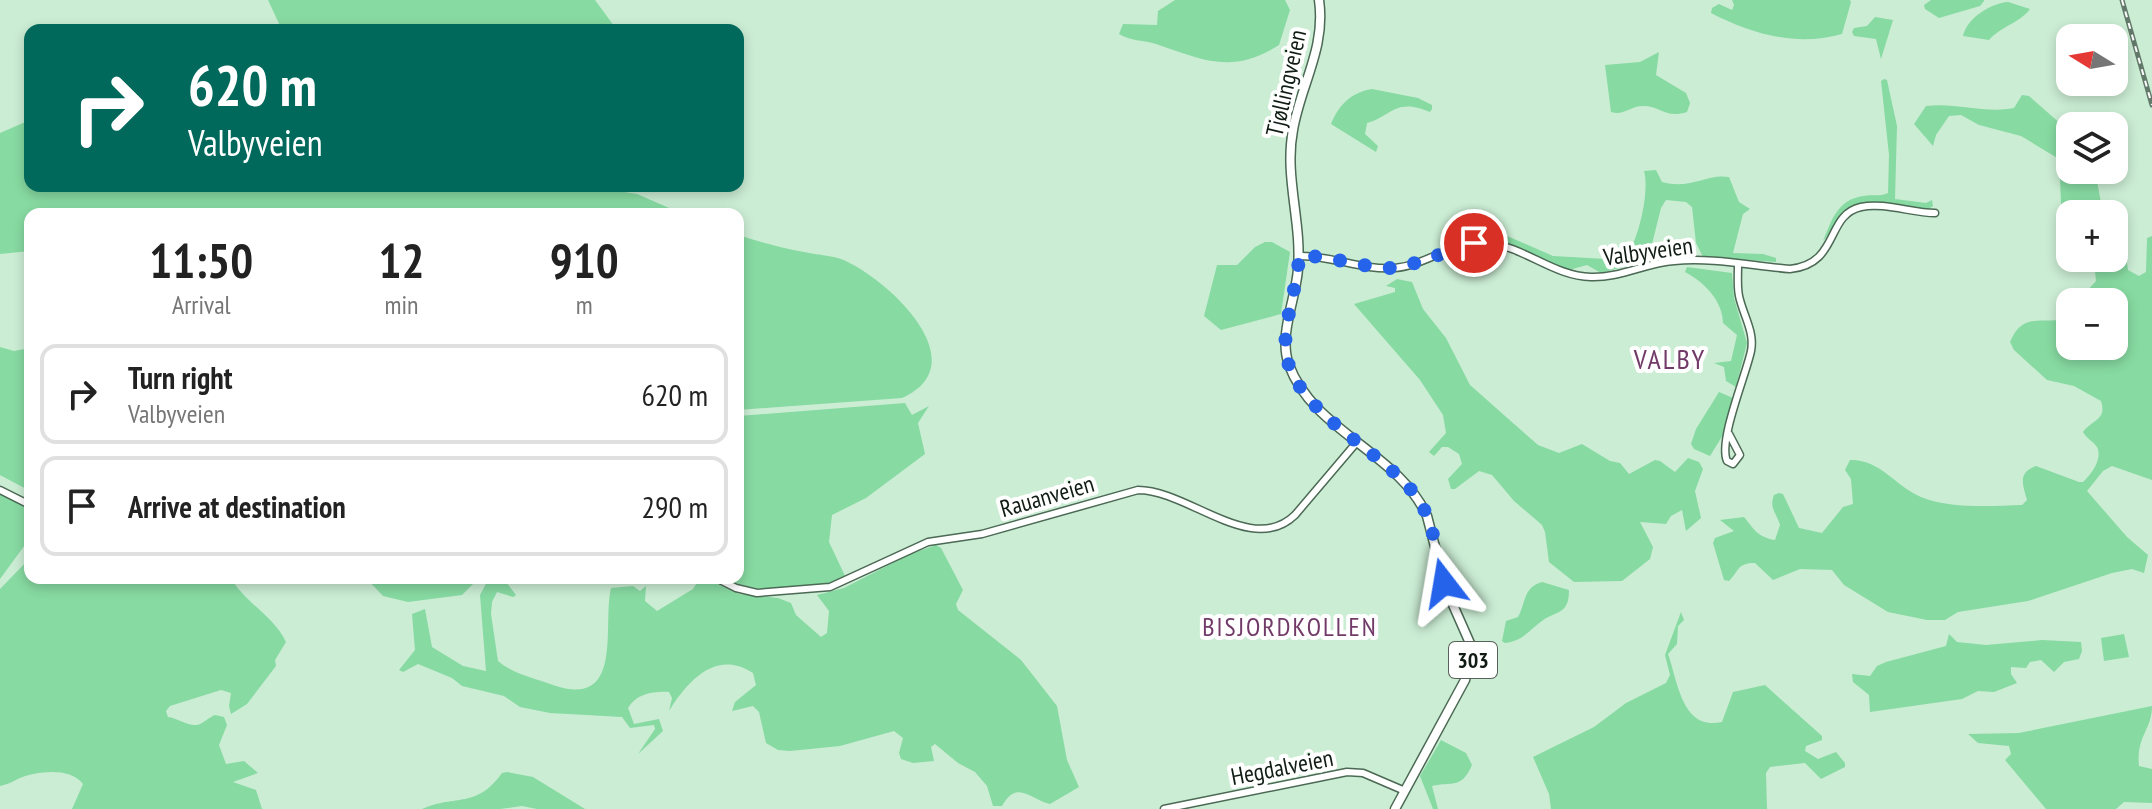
<!DOCTYPE html>
<meta charset="utf-8">
<style>
:root{--surface:#fff;--page:#f2f2f2;--text:#222;--muted:#767676;--line:#e0e0e0}
body{margin:0;font-family:"PT Sans Narrow",sans-serif;background:var(--page);color:var(--text);height:100vh;display:flex;flex-direction:column;font-size:30px;white-space:nowrap}
*{box-sizing:border-box;margin:0}
p{font-size:26px;color:var(--muted)}
.icon{flex:none;width:44px;height:44px;fill:none;stroke:currentColor;stroke-width:2;stroke-linecap:round;stroke-linejoin:round}
.map{position:relative;flex:1;overflow:hidden}
.drawer{position:absolute;left:24px;top:208px;width:720px;height:376px;display:flex;flex-direction:column;background:var(--surface);border-radius:16px;box-shadow:0 4px 12px #0003}
.drawer>*{flex:none}
.top-card{position:absolute;left:24px;top:24px;width:720px;height:168px;border-radius:16px;box-shadow:0 4px 12px #0003;background:#00695c;color:#fff;overflow:hidden}
.needle{width:52px;rotate:281deg}
.buttons{position:absolute;left:2056px;top:24px;display:grid;gap:16px}
.buttons a{display:grid;place-items:center;width:72px;height:72px;border-radius:16px;background:var(--surface);box-shadow:0 4px 12px #0003;font-size:40px}
.pin{position:absolute;display:grid;place-items:center;width:68px;height:68px;color:#fff;margin:-34px;border:4px solid #fff;border-radius:50%;box-shadow:0 2px 8px #0007}
.me{position:absolute;width:88px;margin:-44px;rotate:346deg;stroke-linejoin:round;filter:drop-shadow(0 0 6px #0008)}
.turn{display:flex;align-items:center;gap:28px;height:168px;padding:0 32px;font-size:36px}
.turn .icon{width:104px;height:104px;stroke-width:2.5}
.turn b{display:block;font-size:56px;line-height:68px}
.eta{display:flex;justify-content:space-evenly;align-items:center;height:136px;text-align:center}
.eta b{font-size:48px;font-weight:800;line-height:56px}
ul{padding:0;list-style:none}
li{display:flex;align-items:center;gap:24px;height:100px;margin:0 16px 12px;padding:0 16px;border:4px solid var(--line);border-radius:16px}
li div{flex:1}
li b{display:block;font-size:30px}
li em{font-style:normal}
.map>svg:first-child{display:block}
</style>
<div class="map">
<svg width="2152" height="809" viewBox="0 0 2152 809">
<rect width="100%" height="100%" fill="#cbedd4"/>
<!-- green -->
<g fill="#87daa2">
<polygon points="268,0 595,0 617,30 282,30"/>
<path d="M1175,0H1285L1290,10L1279,45C1232,75 1203,60 1156,44C1144,40 1130,41 1119,34L1123,24L1157,25L1158,11Z"/>
<path d="M1732,0H1850L1851,2L1842,34C1796,47 1752,34 1711,13L1712,8L1719,4L1732,10L1734,5Z"/>
<polygon points="1931,0 1984,0 1984,1 1980,6 1939,18 1925,9 1924,5"/>
<path d="M2008,2L2030,9C2020,23 2001,26 1989,40L1963,36C1967,18 1991,3 2008,2Z"/>
<polygon points="1875,17 1893,20 1881,59 1876,39 1854,36 1852,32 1854,28 1867,26"/>
<path d="M1659,52L1656,75L1686,93L1690,103L1687,112C1665,119 1661,106 1643,106C1630,106 1624,116 1611,112L1605,65L1640,62Z"/>
<path d="M1884,79L1887,80L1897,126L1895,199L1926,203L1932,200L1933,206L1927,210C1901,207 1861,193 1841,215C1834,223 1830,234 1823,241C1832,220 1837,200 1863,196C1872,194 1879,197 1888,193L1889,155L1881,81Z"/>
<path d="M1372,89L1418,98L1432,105V109L1430,112C1395,97 1392,116 1367,123L1365,134L1378,146L1376,152L1331,124C1339,105 1350,93 1372,89Z"/>
<path d="M2022,95L2029,96L2070,132V170H2095L2103,214H2070V253L2063,245L2059,159L2021,136L1979,125L1961,115L1949,116L1936,135L1933,146L1914,124L1926,106C1956,102 1985,114 2014,108Z"/>
<polygon points="30,120 30,186 519,186 549,189 561,186 587,186 637,194 683,214 30,214 30,251 0,254 0,133"/>
<path d="M1656,170L1662,182C1691,190 1707,173 1729,177L1739,202L1750,209L1743,214L1733,253L1763,254L1776,258V262L1703,257L1696,243L1692,207L1686,202L1666,200L1661,208L1648,260L1601,273L1587,265L1569,270L1489,236L1505,235L1553,256L1624,260C1638,243 1650,192 1644,171Z"/>
<path d="M2121,234L2124,239L2128,270L2139,276L2146,272L2147,238L2152,236V480L2112,466L2103,471L2087,491L2127,537L2148,555L2144,573L2132,569L2112,573L2028,601L1958,612L1945,620H1927L1888,612L1844,585L1832,570L1800,569L1773,580L1755,563C1737,563 1739,571 1729,581L1724,580L1713,543L1715,538L1734,531L1720,520L1744,517C1754,529 1757,537 1775,540L1780,525C1776,512 1769,508 1774,495L1779,493L1783,494L1799,528L1822,533L1843,507L1853,504L1851,479L1845,470L1850,460C1880,459 1895,486 1921,497C1949,509 1992,506 2022,505L2027,500C2023,485 2017,473 2036,466L2079,482H2083C2091,475 2103,459 2097,447C2093,441 2087,439 2083,432C2093,419 2107,420 2101,401L2074,386L2047,380L2014,350L2010,342C2024,308 2047,328 2070,316V346H2114V302H2107L2109,288L2099,291L2095,302H2077L2096,281L2095,271L2078,258H2114V235Z"/>
<path d="M738,235C760,242 782,248 804,252C816,255 830,255 841,259C885,276 980,363 902,398L738,410Z"/>
<polygon points="1265,242 1272,242 1290,252 1281,314 1221,330 1204,316 1217,265 1237,265 1255,247"/>
<path d="M1687,267L1732,273L1734,298L1747,343L1736,387L1726,381L1724,367L1714,363L1731,361L1737,335L1723,323C1723,301 1704,282 1685,272Z"/>
<polygon points="1397,279 1412,282 1423,309 1446,338 1470,385 1538,445 1559,453 1582,444 1610,461 1620,463 1629,474 1655,460 1660,461 1675,472 1688,458 1699,462 1703,469 1695,491 1701,518 1686,531 1682,510 1671,516 1666,524 1640,522 1653,547 1650,559 1622,581 1574,582 1549,562 1545,532 1542,525 1514,501 1492,475 1479,471 1455,489 1451,489 1448,479 1462,464 1459,454 1448,447 1442,447 1434,456 1429,452 1446,433 1443,415 1420,380 1354,304 1395,292 1395,288 1386,286"/>
<polygon points="0,347 14,351 30,348 30,491 0,475"/>
<polygon points="1719,392 1733,398 1723,435 1710,456 1694,449 1691,444 1696,429"/>
<path d="M905,403L912,415L929,406L918,423L925,454L866,498L832,515L829,542L846,578C809,593 760,595 723,578H738V416Z"/>
<polygon points="0,493 30,509 30,538 0,579"/>
<path d="M936,545L941,548L963,590L956,604L958,610L1021,660L1057,706L1067,760L1079,787L1050,804C1030,799 1017,779 1002,806H993L987,786L975,772L958,763L935,744L931,747L934,761L913,763L901,759L899,753L903,738L894,731L840,746L790,751L778,750L766,743L759,712L753,706L732,711L735,702L756,685L753,673C717,649 688,680 669,711L672,698L669,692C653,691 636,694 628,708L634,724L659,719L663,731L638,754L655,729L654,725L630,728L622,717L550,713L520,707L504,696L462,686L452,678L418,664L403,672L399,670L415,650L412,614L425,609L432,647L463,666L486,671L480,595L489,578H503L516,595L513,597L497,592L492,602L491,614L498,661C513,674 534,678 553,685C625,710 602,625 611,588L633,586L640,591L646,586L645,601L657,611L693,589L700,578H705L739,594L778,598L791,603L796,615L821,637L827,633L829,611L817,595L844,588L908,555Z"/>
<path d="M30,558V578H231C245,603 273,615 286,642L275,660L276,666L247,704L231,714L229,706L231,693L221,690L170,706L166,711L168,717C177,718 188,726 196,725C202,725 209,717 215,715L224,717L227,725L219,745L226,764L244,761L258,773L233,782L256,790L262,809H72L83,784C71,769 47,771 29,775C19,777 11,784 0,786V589Z"/>
<polygon points="366,578 390,578 415,584 444,578 479,578 462,595 408,602 383,596"/>
<path d="M1542,582L1569,590C1569,615 1557,610 1542,621C1528,631 1524,640 1505,643L1502,641L1506,621L1518,617C1526,603 1523,587 1542,582Z"/>
<path d="M1681,612L1684,620L1678,626L1677,644L1668,654C1678,682 1682,731 1722,722L1733,692L1765,685L1822,736V740L1806,746L1805,751L1818,759L1836,752L1845,763V767L1821,779L1805,763L1770,767L1766,773L1767,809H1551L1549,794L1533,757L1594,727L1626,703L1666,683L1670,675L1665,655Z"/>
<polygon points="1949,634 1957,642 1986,645 2042,640 2081,642 2082,651 2079,659 2064,662 2054,672 2041,660 2030,662 2026,668 2011,667 2011,674 2017,683 1994,692 1978,691 1962,699 1870,712 1869,695 1853,682 1852,674 1870,676 1877,666 1886,662 1946,646"/>
<polygon points="2124,634 2129,657 2104,661 2101,638"/>
<path d="M2152,706C2152,730 2136,736 2139,766L2152,769V803L2124,802L2116,809H2046L2005,760L2011,754L2009,746L1978,743L1968,734L2019,733Z"/>
<path d="M1441,740L1466,753L1472,765C1461,790 1452,781 1432,786L1438,809H1433L1420,776Z"/>
<path d="M507,772L533,777L585,809H537L522,806L500,809H422C457,794 476,809 502,773Z"/>
</g>
<g fill="none" stroke-linecap="round" stroke-linejoin="round">
<!-- tertiary casing -->
<g stroke="#4b6954" stroke-width="9">
<g id="tertiary">
<path d="M1299,256C1331,255 1363,271 1395,268C1427,265 1454,240 1488,243C1525,247 1553,276 1591,277C1620,278 1646,263 1674,261C1712,257 1752,266 1790,269C1840,264 1825,215 1861,207C1884,202 1912,213 1935,213"/>
<path d="M1729,434L1740,455L1733,464L1727,461C1718,441 1746,375 1751,351C1755,332 1743,315 1739,296C1737,286 1738,275 1738,265"/>
<polyline points="1164,809 1347,772 1363,773 1405,791"/>
</g>
</g>
<!-- secondary casing -->
<g stroke="#4b6954" stroke-width="9">
<g id="secondary">
<polyline points="0,490 30,505"/>
<path d="M716,578L736,588L757,593L830,587L928,542L982,534L1138,490C1188,490 1252,557 1295,515L1357,442"/>
</g>
</g>
<!-- primary casing -->
<g stroke="#4b6954" stroke-width="11">
<path id="primary" d="M1319,0C1326,48 1301,84 1293,130C1284,176 1302,222 1298,269C1296,299 1278,335 1289,365C1313,431 1399,453 1427,516L1446,589L1473,650L1465,680L1395,809"/>
</g>
<!-- tertiary -->
<use href="#tertiary" stroke="#fff" stroke-width="6"/>
<!-- secondary -->
<use href="#secondary" stroke="#fff" stroke-width="6"/>
<!-- primary -->
<use href="#primary" stroke="#fff" stroke-width="8"/>
<!-- rail casing -->
<g stroke="#63796a" stroke-width="5">
<polyline id="rail" points="2122,0 2152,105"/>
</g>
<!-- rail -->
<use href="#rail" stroke="#fff" stroke-width="2" stroke-dasharray="6" stroke-linecap="butt"/>
</g>
<g fill="none" stroke-linecap="round" stroke-linejoin="round">
<!-- route -->
<path stroke="#2563eb" stroke-width="14" stroke-dasharray="0 25.2" d="M1444,583C1436,554 1434,520 1416,496C1382,450 1302,417 1287,359C1280,330 1298,287 1299,256C1333,255 1366,270 1400,268L1474,243"/>
</g>
<g text-anchor="middle" dominant-baseline="central" stroke-width="8" stroke-linejoin="round" paint-order="stroke">
<!-- shield labels -->
<rect fill="#fff" stroke="#58605a" stroke-width="2" x="1449" y="642" width="48" height="36" rx="6"/>
<g font-size="22" font-weight="bold" fill="#101c14">
<text x="1473" y="660">303</text>
</g>
<!-- street labels -->
<g font-size="24" fill="#101c14" stroke="#fff">
<text transform="translate(1286 83) rotate(-77)">Tjøllingveien</text>
<text transform="translate(1648 251) rotate(-8)">Valbyveien</text>
<text transform="translate(1047 496) rotate(-16)">Rauanveien</text>
<text transform="translate(1282 767) rotate(-11)">Hegdalveien</text>
</g>
<!-- neighbourhood labels -->
<g font-size="26" letter-spacing="2" fill="#713a68" stroke="#fff">
<text x="1290" y="626">BISJORDKOLLEN</text>
</g>
<!-- quarter labels -->
<g font-size="28" letter-spacing="2" fill="#713a68" stroke="#fff">
<text x="1670" y="358">VALBY</text>
</g>
</g>
</svg>
<div class="buttons">
<a><svg class="needle" viewBox="-14 -14 28 28"><path d="M0-13l5 13h-10z" fill="#e53935"/><path d="M0 13l5-13h-10z" fill="#767676"/></svg></a>
<a><svg class="icon" aria-label="layers" viewBox="0 0 24 24"><path d="M12 4l9 5-9 5-9-5zM3 14l9 5 9-5"/></svg></a>
<a>+</a>
<a>−</a>
</div>
<div class="pin" style="left:1474px;top:243px;background:#d93025"><svg class="icon" aria-label="arrive" viewBox="0 0 24 24"><path d="M6 21V4h12l-3 4 3 4H6"/></svg></div>
<svg class="me" style="left:1444px;top:583px" viewBox="-20 -20 40 40"><path d="M0-17L14 15 0 8-14 15z" fill="#2563eb" stroke="#fff" stroke-width="4"/></svg>
<div class="top-card">
<div class="turn"><svg class="icon" aria-label="right" viewBox="0 0 24 24"><path d="M7 20v-9h11M14 6l5 5-5 5"/></svg><div><b>620 m</b>Valbyveien</div></div>
</div>
<section class="drawer">
<div class="eta">
<div><b>11:50</b><p>Arrival</p></div>
<div><b>12</b><p>min</p></div>
<div><b>910</b><p>m</p></div>
</div>
<ul>
<li><svg class="icon" aria-label="right" viewBox="0 0 24 24"><path d="M7 20v-9h11M14 6l5 5-5 5"/></svg><div><b>Turn right</b><p>Valbyveien</p></div><em>620 m</em></li>
<li><svg class="icon" aria-label="arrive" viewBox="0 0 24 24"><path d="M6 21V4h12l-3 4 3 4H6"/></svg><div><b>Arrive at destination</b></div><em>290 m</em></li>
</ul>
</section>
</div>
